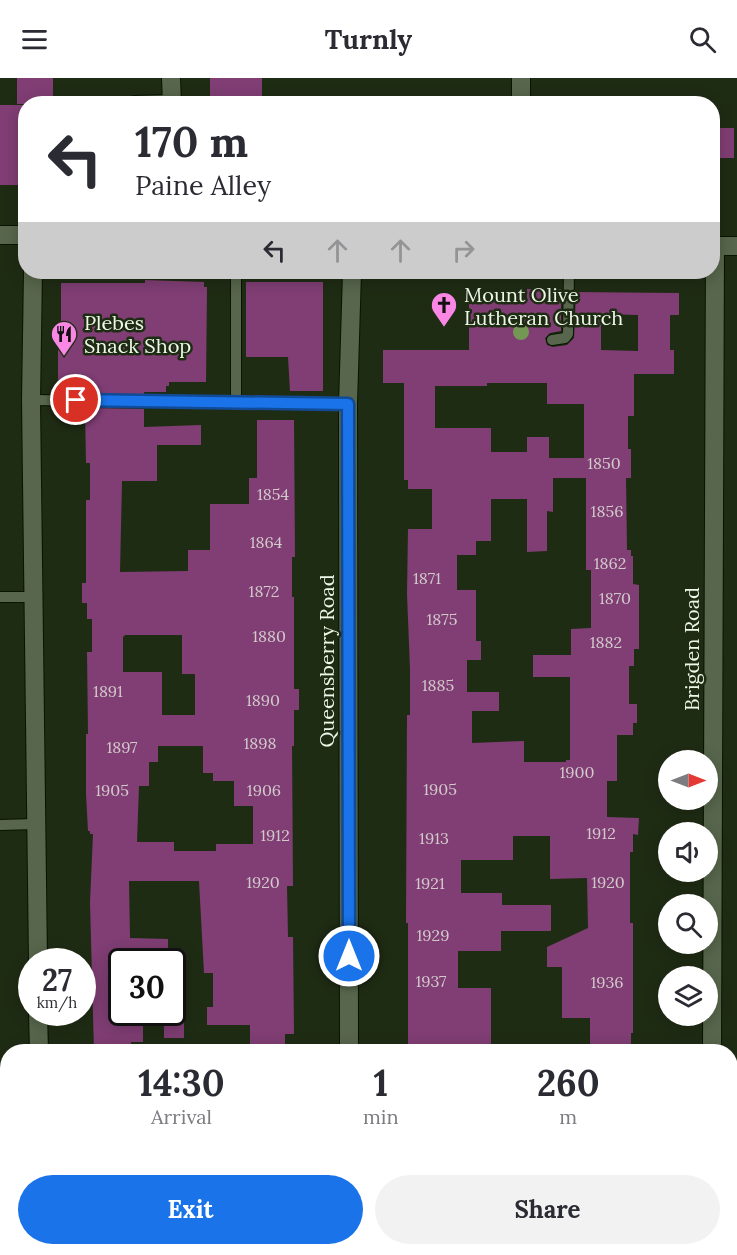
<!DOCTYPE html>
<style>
:root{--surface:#fff;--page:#f2f2f3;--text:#2b2b33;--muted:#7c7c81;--accent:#1a73e8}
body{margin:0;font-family:Lora,serif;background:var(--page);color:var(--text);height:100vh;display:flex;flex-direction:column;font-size:22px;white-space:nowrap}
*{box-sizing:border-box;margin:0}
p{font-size:20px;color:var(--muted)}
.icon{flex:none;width:33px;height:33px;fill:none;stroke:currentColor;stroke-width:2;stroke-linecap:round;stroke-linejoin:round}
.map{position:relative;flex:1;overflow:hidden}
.details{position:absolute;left:0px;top:966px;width:738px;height:212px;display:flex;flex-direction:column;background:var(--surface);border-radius:24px 24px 0 0;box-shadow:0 3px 15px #0003}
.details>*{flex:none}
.banner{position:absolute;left:18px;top:18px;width:702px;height:183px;border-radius:24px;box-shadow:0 3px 15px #0003;background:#fff;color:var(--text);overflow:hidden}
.needle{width:39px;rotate:90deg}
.tools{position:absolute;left:658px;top:672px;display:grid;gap:12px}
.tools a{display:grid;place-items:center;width:60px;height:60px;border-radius:50%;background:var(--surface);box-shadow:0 3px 15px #0003;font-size:30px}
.speed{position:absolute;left:18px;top:870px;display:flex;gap:12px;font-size:30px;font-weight:700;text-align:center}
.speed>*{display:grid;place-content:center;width:78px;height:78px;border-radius:50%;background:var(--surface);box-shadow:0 3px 15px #0003;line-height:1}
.speed small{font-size:15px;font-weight:400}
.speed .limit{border:3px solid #111;border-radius:9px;background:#fff;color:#111}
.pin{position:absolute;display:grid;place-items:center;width:51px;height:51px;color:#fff;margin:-26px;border:3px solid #fff;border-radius:50%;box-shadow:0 2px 6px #0007}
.me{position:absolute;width:66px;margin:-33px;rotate:0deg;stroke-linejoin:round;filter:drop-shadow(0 0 4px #0008)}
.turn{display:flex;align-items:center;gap:21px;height:126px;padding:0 18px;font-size:27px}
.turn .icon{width:78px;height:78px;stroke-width:2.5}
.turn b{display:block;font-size:42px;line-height:51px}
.lanes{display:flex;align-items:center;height:57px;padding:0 18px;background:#0003;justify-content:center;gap:30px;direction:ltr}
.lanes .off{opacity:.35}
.eta{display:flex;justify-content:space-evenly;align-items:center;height:102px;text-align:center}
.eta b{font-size:36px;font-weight:800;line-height:42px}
.action{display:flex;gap:12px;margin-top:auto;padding:12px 18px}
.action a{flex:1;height:69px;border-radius:36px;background:var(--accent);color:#fff;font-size:24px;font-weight:800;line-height:69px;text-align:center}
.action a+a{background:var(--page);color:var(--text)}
header{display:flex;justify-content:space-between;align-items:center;height:78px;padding:0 18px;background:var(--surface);font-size:27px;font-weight:800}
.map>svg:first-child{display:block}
</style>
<header><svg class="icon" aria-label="menu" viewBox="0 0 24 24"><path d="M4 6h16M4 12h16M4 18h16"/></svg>Turnly<svg class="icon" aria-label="search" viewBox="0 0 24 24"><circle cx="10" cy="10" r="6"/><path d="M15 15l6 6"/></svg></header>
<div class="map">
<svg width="737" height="1177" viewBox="0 0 737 1177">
<rect width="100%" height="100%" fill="#1f2c14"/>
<!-- building -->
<g fill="#803e74" fill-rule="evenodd">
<rect x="17" y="0" width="36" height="26"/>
<rect x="210" y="0" width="52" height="25"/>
<rect x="0" y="27" width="26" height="80"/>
<rect x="712" y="50" width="22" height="30"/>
<polygon points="145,202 204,204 204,209 207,209 206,304 169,304 169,308 166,308 166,314 144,314 144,316 61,315 61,309 58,309 58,271 61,271 61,205 145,205"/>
<polygon points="246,204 323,204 323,313 290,313 288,279 246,279"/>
<path d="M527,211H561V253L550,255L545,260L547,267L553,269L567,267L574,260L576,214L679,215V237H670V272H674V296H634V338H628V371H631V400H626L627,472H631V478H633V506L639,507V571H634V588H629V626H637V645H633V657H617V703H607V739L639,740L638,757L633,756V774H630V845H633V955H631V970H590V940H562V889H547V869L588,850L587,800L550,801V758H513V782H461V815H502V827H551V853H501V873H458V910H491V967H408V845H406L407,637H410V591L407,516L408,451H432V411H408V402H404V305H383V272H469V221H527ZM601,236L638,237V273L601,272ZM487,305H547V326H584V380H549V359H527V374H491V350H435V308H487ZM553,400H586V492H591V550L571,551V577H533V599H570V682H566V684H524V663L472,665V633H499V614H467V582H481V563H476V512H457V477H476V463H491V421H527V474L547,473V433L553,434Z"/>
<path d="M85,330L144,331V349L201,347V367H157V403H122L120,494L188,493V472H210V426H249V400H257V342H294L295,479H292V519H294V611H299V632H294V668H292L293,808H287L288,859H293L294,956H285V973H250V947H207V929H213V895H204L199,803H129L130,860L168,861V881H122V942H126V948H143V964H131V974H94L90,824L93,756H90V753H88L86,716V656H88L87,574H92V541H87V525H82V505H86V422H90V385H86ZM125,557H182V596H195V637H162V594H123V559ZM158,668H203V695H213V703H234V728H253V766H216V773H174V764H137L139,708H149V684H158Z"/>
<rect x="164" y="934" width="20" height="26"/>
</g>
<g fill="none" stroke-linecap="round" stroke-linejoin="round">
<!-- lane casing -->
<g stroke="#091401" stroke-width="12">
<g id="lane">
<polyline points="124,26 135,23 172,22"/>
<polyline points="236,194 236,325"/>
<polyline points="552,262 565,260 568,256 569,194"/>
<polyline points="31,322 348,326"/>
<polyline points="0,519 33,519"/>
<polyline points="0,747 36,746"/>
</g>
</g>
<!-- street casing -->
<g stroke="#091401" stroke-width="20">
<g id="street">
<polyline points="171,0 172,26"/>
<polyline points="521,0 521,26"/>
<polyline points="33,194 31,322 38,884"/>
<polyline points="38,934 39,974"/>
<polyline points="349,974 348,326 352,194"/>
<polyline points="712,974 715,168"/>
<polyline points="730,1166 737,1166"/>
<polyline points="41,1170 41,1177"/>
<polyline points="348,1170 348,1177"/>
<polyline points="712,1170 712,1177"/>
</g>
</g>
<!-- secondary casing -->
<g stroke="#091401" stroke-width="20">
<g id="secondary">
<polyline points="0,157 26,157"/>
<polyline points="712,168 737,168"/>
</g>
</g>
<!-- lane -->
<use href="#lane" stroke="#57664c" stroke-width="10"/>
<!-- street -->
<use href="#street" stroke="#57664c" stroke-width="18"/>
<!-- secondary -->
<use href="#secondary" stroke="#57664c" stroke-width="18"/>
</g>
<!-- trees -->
<circle fill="#739853" cx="521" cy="254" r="8"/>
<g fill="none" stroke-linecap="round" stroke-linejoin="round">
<!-- route casing -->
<g stroke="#114b97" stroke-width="15">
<polyline id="route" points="76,322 348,326 349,878"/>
</g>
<!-- route -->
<use href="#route" stroke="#1a73e8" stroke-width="10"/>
</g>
<!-- icons -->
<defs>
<g id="church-pin" transform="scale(1.35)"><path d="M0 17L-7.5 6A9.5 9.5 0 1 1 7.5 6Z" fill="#fb87e5" stroke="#1f2c14"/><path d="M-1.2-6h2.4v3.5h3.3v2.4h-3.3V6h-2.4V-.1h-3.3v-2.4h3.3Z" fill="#111"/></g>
<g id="restaurant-pin" transform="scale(1.35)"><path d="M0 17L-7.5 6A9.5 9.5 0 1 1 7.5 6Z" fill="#fb87e5" stroke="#1f2c14"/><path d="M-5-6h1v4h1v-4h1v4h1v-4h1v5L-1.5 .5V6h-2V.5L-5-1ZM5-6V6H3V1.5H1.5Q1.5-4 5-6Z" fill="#111"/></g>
</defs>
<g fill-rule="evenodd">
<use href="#church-pin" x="444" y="227"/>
<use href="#restaurant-pin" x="64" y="256"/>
</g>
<g text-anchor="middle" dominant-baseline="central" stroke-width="5" stroke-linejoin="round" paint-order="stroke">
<!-- number labels -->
<g font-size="16" fill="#d2c9cb">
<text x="604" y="385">1850</text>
<text x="273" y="416">1854</text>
<text x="607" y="433">1856</text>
<text x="266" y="464">1864</text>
<text x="610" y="485">1862</text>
<text x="427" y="500">1871</text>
<text x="264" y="513">1872</text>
<text x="615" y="520">1870</text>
<text x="442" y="541">1875</text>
<text x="269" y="558">1880</text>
<text x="606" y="564">1882</text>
<text x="438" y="607">1885</text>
<text x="108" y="613">1891</text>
<text x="263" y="622">1890</text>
<text x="260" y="665">1898</text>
<text x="122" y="669">1897</text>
<text x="577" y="694">1900</text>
<text x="440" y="711">1905</text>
<text x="112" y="712">1905</text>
<text x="264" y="712">1906</text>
<text x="601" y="755">1912</text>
<text x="275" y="757">1912</text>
<text x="434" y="760">1913</text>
<text x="263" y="804">1920</text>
<text x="608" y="804">1920</text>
<text x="430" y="805">1921</text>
<text x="433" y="857">1929</text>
<text x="431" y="903">1937</text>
<text x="607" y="904">1936</text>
</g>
<!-- poi labels -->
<g font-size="20" fill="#eef7e8" stroke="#1f2c14" text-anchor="start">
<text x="464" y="216">Mount Olive<tspan x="464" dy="23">Lutheran Church</tspan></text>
<text x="84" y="244">Plebes<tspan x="84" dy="23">Snack Shop</tspan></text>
</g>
<!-- street labels -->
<g font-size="20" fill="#eef7e8" stroke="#1f2c14">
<text transform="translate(691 571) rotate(-90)">Brigden Road</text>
<text transform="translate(326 583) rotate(-90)">Queensberry Road</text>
</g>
</g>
</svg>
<div class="tools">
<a><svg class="needle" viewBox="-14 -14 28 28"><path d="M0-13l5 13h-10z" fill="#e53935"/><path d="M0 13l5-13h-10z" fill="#7c7c81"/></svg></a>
<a><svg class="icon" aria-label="sound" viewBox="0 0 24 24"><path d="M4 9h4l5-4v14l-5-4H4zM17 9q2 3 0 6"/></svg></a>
<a><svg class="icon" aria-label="search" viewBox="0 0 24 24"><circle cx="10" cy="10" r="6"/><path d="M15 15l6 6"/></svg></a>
<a><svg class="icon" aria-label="layers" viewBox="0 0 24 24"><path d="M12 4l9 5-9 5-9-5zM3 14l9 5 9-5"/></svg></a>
</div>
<div class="speed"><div>27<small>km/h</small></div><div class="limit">30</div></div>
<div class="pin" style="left:76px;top:322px;background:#d93025"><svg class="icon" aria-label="arrive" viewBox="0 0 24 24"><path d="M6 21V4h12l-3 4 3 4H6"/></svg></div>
<svg class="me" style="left:349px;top:878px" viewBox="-20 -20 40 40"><circle r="17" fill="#1a73e8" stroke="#fff" stroke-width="3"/><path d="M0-11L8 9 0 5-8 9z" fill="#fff"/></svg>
<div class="banner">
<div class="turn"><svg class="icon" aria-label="left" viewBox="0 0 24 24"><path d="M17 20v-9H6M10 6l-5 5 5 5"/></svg><div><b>170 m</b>Paine Alley</div></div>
<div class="lanes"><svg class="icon" aria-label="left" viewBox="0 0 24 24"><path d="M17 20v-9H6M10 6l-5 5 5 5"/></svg><svg class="icon off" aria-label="ahead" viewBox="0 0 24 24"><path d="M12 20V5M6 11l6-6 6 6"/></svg><svg class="icon off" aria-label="ahead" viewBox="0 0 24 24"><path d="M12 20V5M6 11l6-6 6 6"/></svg><svg class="icon off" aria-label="right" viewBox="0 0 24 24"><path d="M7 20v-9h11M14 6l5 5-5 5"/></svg></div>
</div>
<section class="details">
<div class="eta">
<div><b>14:30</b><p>Arrival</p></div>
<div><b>1</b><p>min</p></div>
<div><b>260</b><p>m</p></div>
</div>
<div class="action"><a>Exit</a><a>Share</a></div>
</section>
</div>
